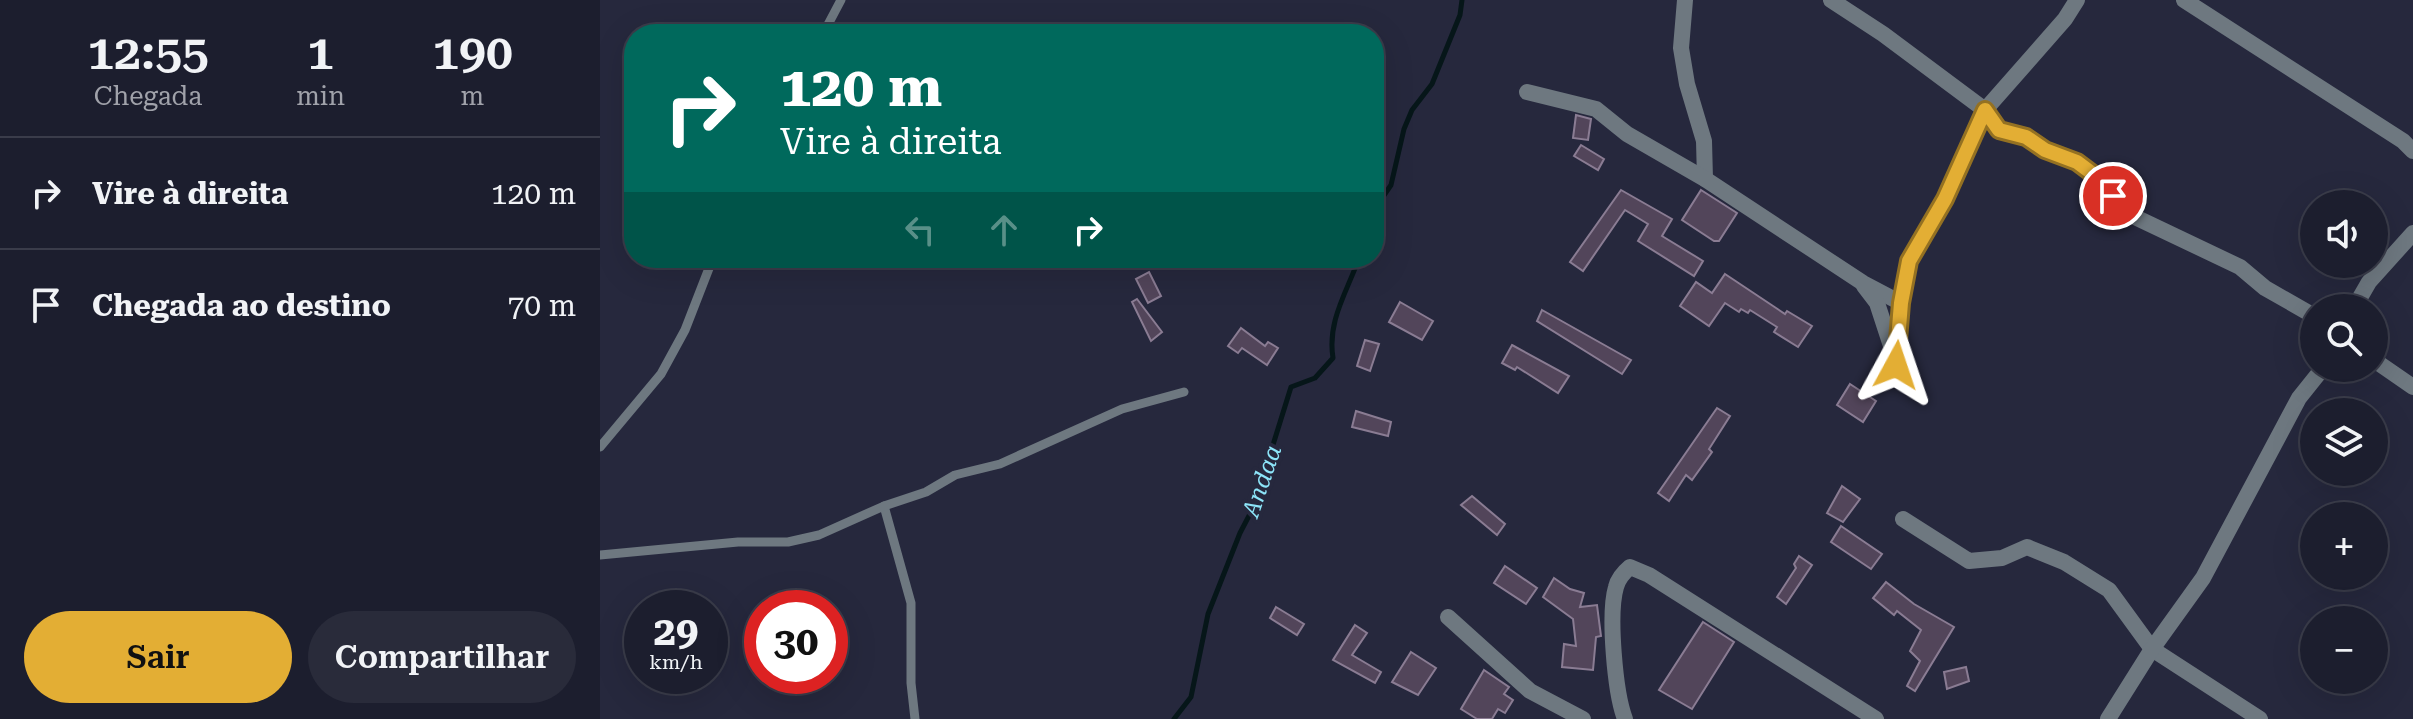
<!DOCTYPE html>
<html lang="pt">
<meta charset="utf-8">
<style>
:root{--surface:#1c1e2e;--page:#292b3a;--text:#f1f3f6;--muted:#a0a2aa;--line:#3a3c4a;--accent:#e3ae34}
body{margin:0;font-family:"Roboto Serif",serif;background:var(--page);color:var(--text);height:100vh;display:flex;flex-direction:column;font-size:30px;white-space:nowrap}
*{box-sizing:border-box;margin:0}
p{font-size:26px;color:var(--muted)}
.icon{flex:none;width:44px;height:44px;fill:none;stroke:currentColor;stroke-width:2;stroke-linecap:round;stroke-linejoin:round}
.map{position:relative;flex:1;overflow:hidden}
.sheet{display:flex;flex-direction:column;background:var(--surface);width:600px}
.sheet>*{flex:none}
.banner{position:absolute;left:24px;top:24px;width:760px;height:244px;border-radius:32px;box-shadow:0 8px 32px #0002,0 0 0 2px var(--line);background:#00695c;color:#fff;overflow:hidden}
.buttons{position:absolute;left:1700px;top:190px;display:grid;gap:16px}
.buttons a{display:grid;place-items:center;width:88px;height:88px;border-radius:50%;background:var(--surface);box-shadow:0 8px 32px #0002,0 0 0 2px var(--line);font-size:40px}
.speed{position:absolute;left:24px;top:590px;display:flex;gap:16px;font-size:40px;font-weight:700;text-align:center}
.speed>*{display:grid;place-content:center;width:104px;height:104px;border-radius:50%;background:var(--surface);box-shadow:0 8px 32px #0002,0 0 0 2px var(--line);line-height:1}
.speed small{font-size:20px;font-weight:400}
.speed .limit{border:12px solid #d22;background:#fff;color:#111}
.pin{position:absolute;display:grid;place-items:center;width:68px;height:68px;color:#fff;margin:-34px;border:4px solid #fff;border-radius:50%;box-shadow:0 2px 8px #0007}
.me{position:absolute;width:88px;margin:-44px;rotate:5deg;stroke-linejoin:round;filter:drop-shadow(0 0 6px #0008)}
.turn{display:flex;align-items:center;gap:28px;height:168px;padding:0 24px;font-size:36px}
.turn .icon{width:104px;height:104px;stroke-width:2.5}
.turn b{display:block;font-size:56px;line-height:68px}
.lanes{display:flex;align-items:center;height:76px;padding:0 24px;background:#0003;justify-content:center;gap:40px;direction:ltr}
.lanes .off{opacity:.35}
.eta{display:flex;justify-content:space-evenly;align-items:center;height:136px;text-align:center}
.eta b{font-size:48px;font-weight:600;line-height:56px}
.primary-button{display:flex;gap:16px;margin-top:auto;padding:16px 24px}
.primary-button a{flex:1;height:92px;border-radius:48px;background:var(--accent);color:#111;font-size:32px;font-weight:600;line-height:92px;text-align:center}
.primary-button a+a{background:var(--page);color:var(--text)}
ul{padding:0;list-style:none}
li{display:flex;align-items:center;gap:24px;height:112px;padding:0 24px;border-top:2px solid var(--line)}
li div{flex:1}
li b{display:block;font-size:30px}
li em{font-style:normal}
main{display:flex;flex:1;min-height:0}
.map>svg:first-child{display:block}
</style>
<main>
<section class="sheet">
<div class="eta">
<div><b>12:55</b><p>Chegada</p></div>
<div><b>1</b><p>min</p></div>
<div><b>190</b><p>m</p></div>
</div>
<ul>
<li><svg class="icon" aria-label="right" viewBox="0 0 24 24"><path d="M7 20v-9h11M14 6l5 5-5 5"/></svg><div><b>Vire à direita</b></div><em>120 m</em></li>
<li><svg class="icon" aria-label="arrive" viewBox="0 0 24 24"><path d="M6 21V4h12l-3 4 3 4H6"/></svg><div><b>Chegada ao destino</b></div><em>70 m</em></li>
</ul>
<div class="primary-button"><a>Sair</a><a>Compartilhar</a></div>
</section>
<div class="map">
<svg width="1813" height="719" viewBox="0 0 1813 719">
<rect width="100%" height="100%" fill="#26283d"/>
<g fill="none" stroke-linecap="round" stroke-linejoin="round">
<!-- stream -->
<g stroke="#061619" stroke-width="5">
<polyline points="774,210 791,185 804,129 812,110 832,84 860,15 862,0"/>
<path d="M574,719L591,697L608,614L640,533L663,489L672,448L691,387L715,378L733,358C727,321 747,292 759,258"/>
</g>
</g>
<!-- building -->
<g fill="#52455a" stroke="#8a7c93" stroke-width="2">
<polygon points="976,115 991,119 988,140 973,138"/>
<polygon points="981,145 1004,159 998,170 974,156"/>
<polygon points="1021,190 1072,219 1062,236 1103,261 1094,276 1038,241 1048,224 1025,210 983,271 970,262"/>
<polygon points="1101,190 1137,213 1119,241 1114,241 1082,220"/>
<polygon points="549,272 561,296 548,303 536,279"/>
<polygon points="1125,274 1185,314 1187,311 1212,326 1198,347 1174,332 1177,327 1150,310 1148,313 1141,309 1139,312 1125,303 1109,326 1080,306 1096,282 1112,293"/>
<polygon points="537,299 562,332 551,341 532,302"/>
<polygon points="800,302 833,321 822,340 789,322"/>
<polygon points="942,310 1031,360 1022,374 937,321"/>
<polygon points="641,328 665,346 668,342 678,348 667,365 642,348 638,353 628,346"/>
<polygon points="765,340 779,344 770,371 757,366"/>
<polygon points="912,345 969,376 958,393 917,367 915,370 902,363"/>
<polygon points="1250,384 1276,401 1263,422 1237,405"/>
<polygon points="1117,408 1130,416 1109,449 1112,452 1092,480 1086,475 1069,501 1058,493"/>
<polygon points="756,411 791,422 788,436 752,427"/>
<polygon points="1242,486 1260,499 1243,522 1227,513"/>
<polygon points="872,496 905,524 897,535 861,505"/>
<polygon points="1241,526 1282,554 1271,569 1231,542"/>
<polygon points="1199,556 1212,565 1186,604 1177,597 1196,568 1194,564"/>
<polygon points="905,566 937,588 926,604 894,583"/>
<polygon points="954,578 970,589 984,593 980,607 997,605 1001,636 996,637 993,670 962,667 964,644 976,646 973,619 943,597"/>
<polygon points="1286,582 1314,604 1354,627 1315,691 1307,686 1320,661 1310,651 1321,630 1297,611 1294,615 1273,598"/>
<polygon points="676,607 704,624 697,635 670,618"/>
<polygon points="1103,622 1134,642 1092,709 1059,690"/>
<polygon points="755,625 767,633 752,655 781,672 775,683 733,660"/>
<polygon points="811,652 836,668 818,695 792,682"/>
<polygon points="1366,667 1369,681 1347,689 1344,672"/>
<polygon points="884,670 909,687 904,694 913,700 905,713 898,709 892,719 877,719 861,709"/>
</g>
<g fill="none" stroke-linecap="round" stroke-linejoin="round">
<!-- lane -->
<g stroke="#6e7880" stroke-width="9">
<polyline points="223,34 241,0"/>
<polyline points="0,447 61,374 85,330 113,258"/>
<polyline points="284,506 311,603 311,683 315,719"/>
<polyline points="0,555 138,542 188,542 219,535 284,506 326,492 355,475 400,464 522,409 584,392"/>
</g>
<!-- street -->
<g stroke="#6e7880" stroke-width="16">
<polyline points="1085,0 1081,48 1087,84 1104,141 1105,179"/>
<polyline points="1231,0 1283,34 1385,110 1399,130 1426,137 1445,150 1477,162 1497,177 1537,218 1640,267 1665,288 1714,316"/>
<polyline points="1584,0 1803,141 1813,151"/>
<polyline points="927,92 996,109 1027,134 1105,179 1263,283 1301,303"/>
<polyline points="1264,286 1277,303 1293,352"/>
<polyline points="1754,308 1769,282 1813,233"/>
<polyline points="1774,360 1813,387"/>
<polyline points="1296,365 1301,303 1309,261 1345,199 1385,110 1465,19 1477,0"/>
<polyline points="1303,519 1369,561 1402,558 1427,547 1464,562 1509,590 1552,649 1660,719"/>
<polyline points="848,617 930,691 983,719"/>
<path d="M1025,719C1015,693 1008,614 1016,587C1018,579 1024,572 1030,567L1049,575L1276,719"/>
<polyline points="1508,719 1552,649 1603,578 1699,398 1723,368"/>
</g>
</g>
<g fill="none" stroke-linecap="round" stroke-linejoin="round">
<!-- route casing -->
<g stroke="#947122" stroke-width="20">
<polyline id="route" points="1296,365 1301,303 1309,261 1345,199 1385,110 1399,130 1426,137 1445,150 1477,162 1497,177 1513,196"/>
</g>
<!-- route -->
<use href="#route" stroke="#e3ae34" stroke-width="14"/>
</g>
<g text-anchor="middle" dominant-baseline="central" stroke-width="8" stroke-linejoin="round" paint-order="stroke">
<!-- water labels -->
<g font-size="24" font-style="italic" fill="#8de5f9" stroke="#26283d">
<text transform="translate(662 481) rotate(-71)">Andaa</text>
</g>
</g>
</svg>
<div class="buttons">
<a><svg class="icon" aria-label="sound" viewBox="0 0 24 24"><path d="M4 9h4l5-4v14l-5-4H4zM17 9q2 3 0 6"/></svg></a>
<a><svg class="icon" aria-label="search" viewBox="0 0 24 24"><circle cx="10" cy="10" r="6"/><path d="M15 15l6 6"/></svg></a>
<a><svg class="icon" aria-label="layers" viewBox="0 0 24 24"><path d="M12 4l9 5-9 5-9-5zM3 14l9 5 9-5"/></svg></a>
<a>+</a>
<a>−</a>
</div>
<div class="speed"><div>29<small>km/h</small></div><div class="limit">30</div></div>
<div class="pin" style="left:1513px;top:196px;background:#d93025"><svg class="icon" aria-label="arrive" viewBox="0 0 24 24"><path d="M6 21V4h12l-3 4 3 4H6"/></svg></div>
<svg class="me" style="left:1296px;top:365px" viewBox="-20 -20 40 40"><path d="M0-17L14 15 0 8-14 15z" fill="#e3ae34" stroke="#fff" stroke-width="4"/></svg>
<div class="banner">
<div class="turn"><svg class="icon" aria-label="right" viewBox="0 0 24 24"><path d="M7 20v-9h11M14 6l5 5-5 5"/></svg><div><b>120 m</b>Vire à direita</div></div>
<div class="lanes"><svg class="icon off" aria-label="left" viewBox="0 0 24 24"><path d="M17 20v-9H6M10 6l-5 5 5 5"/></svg><svg class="icon off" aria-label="ahead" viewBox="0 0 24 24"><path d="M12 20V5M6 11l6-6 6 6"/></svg><svg class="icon" aria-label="right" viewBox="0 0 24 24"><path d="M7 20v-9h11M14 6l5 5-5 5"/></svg></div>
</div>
</div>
</main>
